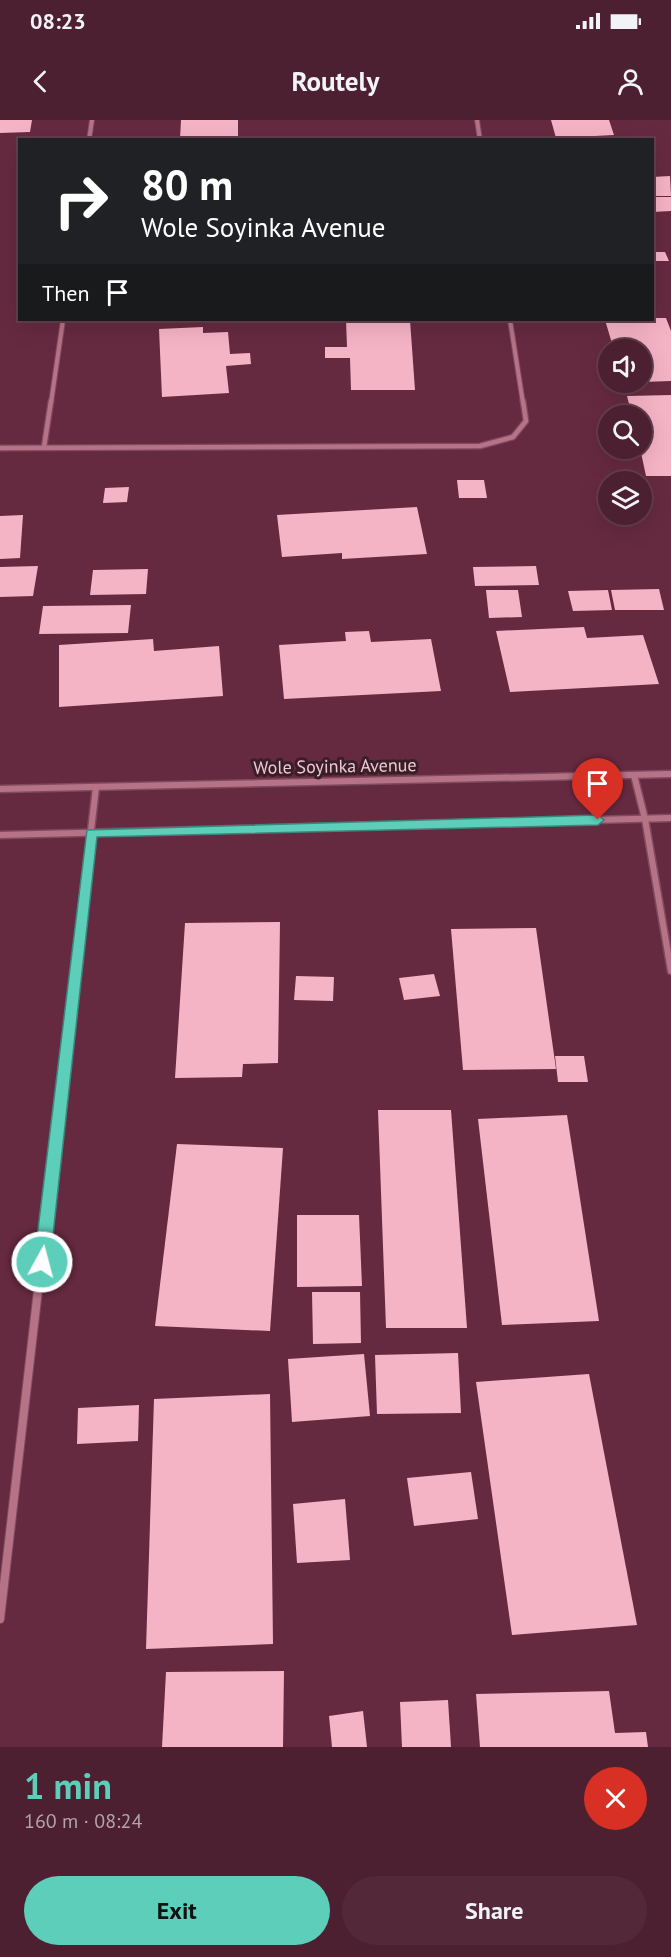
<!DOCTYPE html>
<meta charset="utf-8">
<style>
:root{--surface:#4c2030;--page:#532838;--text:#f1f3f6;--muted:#b2a3ab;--line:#633e4c;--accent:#5cceba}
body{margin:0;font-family:"PT Sans",sans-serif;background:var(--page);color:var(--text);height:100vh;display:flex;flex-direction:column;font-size:22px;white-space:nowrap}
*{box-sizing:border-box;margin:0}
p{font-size:20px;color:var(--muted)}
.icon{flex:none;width:33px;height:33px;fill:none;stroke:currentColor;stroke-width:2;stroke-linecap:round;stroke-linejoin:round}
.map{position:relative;height:1627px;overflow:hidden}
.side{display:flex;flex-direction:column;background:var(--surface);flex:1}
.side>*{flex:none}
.top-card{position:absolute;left:18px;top:18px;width:636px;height:183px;border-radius:0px;box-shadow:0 6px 24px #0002,0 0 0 2px var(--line);background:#202124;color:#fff;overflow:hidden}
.tools{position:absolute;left:598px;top:219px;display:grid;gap:12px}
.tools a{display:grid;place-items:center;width:54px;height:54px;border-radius:50%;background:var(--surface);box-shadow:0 6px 24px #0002,0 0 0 2px var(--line);font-size:30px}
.pin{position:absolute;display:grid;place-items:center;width:51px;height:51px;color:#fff;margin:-62px -26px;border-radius:50% 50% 50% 0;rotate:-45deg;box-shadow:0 0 6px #0007}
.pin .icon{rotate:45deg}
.me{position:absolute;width:66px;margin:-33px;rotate:7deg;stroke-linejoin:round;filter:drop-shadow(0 0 4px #0008)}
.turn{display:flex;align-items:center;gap:21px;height:126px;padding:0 24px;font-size:27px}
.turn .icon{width:78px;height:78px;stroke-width:2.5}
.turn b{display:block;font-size:42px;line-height:51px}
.then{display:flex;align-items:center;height:57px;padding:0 24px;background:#0003;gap:12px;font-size:22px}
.round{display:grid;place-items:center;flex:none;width:63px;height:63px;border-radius:32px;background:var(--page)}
.summary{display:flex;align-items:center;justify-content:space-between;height:102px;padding:0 24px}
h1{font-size:36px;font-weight:600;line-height:45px;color:var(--accent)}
.primary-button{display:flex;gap:12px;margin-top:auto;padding:12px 24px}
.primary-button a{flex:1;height:69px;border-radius:36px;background:var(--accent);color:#111;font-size:24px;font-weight:600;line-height:69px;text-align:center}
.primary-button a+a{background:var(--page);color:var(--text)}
.status{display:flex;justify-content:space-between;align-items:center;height:42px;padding:0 30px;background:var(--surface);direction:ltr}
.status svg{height:16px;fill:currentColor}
header{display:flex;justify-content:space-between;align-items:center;height:78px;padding:0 24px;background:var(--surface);font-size:27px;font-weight:600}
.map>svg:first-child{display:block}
</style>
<div class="status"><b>08:23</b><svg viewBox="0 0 49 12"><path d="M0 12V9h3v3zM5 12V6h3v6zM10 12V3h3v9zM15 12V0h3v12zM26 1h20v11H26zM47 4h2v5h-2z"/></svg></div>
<header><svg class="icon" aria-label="back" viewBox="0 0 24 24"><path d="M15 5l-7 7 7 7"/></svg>Routely<svg class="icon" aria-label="person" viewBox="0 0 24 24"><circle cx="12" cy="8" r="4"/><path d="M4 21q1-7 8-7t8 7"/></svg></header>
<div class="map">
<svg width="671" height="1627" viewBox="0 0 671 1627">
<rect width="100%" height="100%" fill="#662a40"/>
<!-- building -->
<g fill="#f5b3c6">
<polygon points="0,0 32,0 30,12 0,13"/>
<polygon points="181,0 238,0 238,19 180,19"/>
<polygon points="551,0 609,0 614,15 556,18"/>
<polygon points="670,56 671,76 652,76 652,57"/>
<polygon points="652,77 671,77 671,91 652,92"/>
<polygon points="652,132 665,132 669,141 652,141"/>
<polygon points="652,198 666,198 671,211 671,261 642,262 642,230 614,230 605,200"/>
<polygon points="346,200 410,200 415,270 351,270 350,238 325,238 325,227 347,227"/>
<polygon points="203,207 203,213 228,212 230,234 250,233 251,244 226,246 229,273 162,277 159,209"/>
<polygon points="671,275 671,356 646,356 640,328 642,328 642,296 632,296 627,276"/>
<polygon points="457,360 484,360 487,378 459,378"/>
<polygon points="129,367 127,382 103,383 105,368"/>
<polygon points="417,387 427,434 342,439 342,433 282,437 277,395"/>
<polygon points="23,395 20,438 0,439 0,396"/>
<polygon points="38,446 33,476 0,477 0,447"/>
<polygon points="536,446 539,465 475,466 473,447"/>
<polygon points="148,449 146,474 90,475 93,450"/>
<polygon points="659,469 664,490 615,490 611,470"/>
<polygon points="486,470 518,470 522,497 489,498"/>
<polygon points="608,470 612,490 573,491 568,471"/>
<polygon points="131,485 128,513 39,514 43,486"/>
<polygon points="584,507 587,518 643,515 659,564 510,572 496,511"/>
<polygon points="369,511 371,522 431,519 441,571 284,579 279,525 346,521 345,512"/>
<polygon points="153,519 154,531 219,526 223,576 59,587 59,525"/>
<polygon points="280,802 278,943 243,944 242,957 175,958 185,803"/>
<polygon points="536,808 556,949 463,950 451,809"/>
<polygon points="434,854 440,876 404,880 399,858"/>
<polygon points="296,856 334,857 333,881 294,880"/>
<polygon points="555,936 584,936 588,962 558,962"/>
<polygon points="378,990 451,990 467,1208 386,1208"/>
<polygon points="567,995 599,1201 502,1205 478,999"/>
<polygon points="177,1024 283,1028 270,1211 155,1206"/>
<polygon points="297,1095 359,1095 362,1166 297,1167"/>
<polygon points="312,1172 360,1172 361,1223 313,1224"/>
<polygon points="458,1233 461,1293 377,1294 375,1235"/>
<polygon points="364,1234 370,1296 292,1302 288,1239"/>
<polygon points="589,1254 637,1505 512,1515 476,1262"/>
<polygon points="270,1274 273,1524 146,1529 154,1279"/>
<polygon points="139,1285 138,1321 77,1324 78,1288"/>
<polygon points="471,1352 478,1399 414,1406 407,1358"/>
<polygon points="345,1379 350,1440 297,1443 293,1384"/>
<polygon points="284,1551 283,1627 162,1627 166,1552"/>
<polygon points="609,1571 615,1613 646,1612 648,1627 480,1627 476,1574"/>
<polygon points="448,1580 451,1627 402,1627 400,1582"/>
<polygon points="363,1591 367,1627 332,1627 329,1596"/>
</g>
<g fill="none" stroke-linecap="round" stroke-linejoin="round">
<!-- street-far3 casing -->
<g stroke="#7e4a5d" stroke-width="6">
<g id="street-far3">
<polyline points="477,0 480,20"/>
<polyline points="89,20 92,0"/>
<polyline points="510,200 523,283"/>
<polyline points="51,283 63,200"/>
</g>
</g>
<!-- street-far2 casing -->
<g stroke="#7e4a5d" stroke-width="7">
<g id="street-far2">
<polyline points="44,327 51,281"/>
<polyline points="0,328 480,326 513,317 526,301 523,281"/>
</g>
</g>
<!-- street-far1 casing -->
<g stroke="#7e4a5d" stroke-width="9">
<g id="street-far1">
<polyline points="634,655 645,699 671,851"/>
<polyline points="0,669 671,654"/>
<polyline points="0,715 671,698"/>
<polyline points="49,1076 96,667"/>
</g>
</g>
<!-- street casing -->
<g stroke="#7e4a5d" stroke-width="10">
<polyline id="street" points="0,1499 49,1075"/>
</g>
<!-- street-far3 -->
<use href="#street-far3" stroke="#b67287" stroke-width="4"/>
<!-- street-far2 -->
<use href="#street-far2" stroke="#b67287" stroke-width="4.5"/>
<!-- street-far1 -->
<use href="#street-far1" stroke="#b67287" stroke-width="6"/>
<!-- street -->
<use href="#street" stroke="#b67287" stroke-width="8"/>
</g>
<!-- route -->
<polygon fill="#5cceba" stroke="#3c8679" stroke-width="1.5" points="598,695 604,700 598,705 97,717 50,1142 47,1147 42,1149 36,1147 34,1142 87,710"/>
<g text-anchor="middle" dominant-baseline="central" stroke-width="6" stroke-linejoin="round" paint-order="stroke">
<!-- street labels -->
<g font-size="18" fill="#eec8d2" stroke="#3a1e27">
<text transform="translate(335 646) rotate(-1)">Wole Soyinka Avenue</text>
</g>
</g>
</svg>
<div class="tools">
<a><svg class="icon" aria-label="sound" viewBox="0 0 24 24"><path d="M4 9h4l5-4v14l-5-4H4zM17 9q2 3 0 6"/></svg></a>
<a><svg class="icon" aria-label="search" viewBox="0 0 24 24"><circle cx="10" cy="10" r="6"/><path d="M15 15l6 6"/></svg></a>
<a><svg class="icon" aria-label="layers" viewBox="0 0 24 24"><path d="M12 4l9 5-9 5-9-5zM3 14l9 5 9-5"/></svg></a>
</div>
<div class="pin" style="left:598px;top:700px;background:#d93025"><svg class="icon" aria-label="arrive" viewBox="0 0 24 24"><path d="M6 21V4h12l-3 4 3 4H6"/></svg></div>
<svg class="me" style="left:42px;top:1142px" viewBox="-20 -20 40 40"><circle r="17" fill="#5cceba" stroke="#fff" stroke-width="3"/><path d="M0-11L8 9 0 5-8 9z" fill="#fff"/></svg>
<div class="top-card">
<div class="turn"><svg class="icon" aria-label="right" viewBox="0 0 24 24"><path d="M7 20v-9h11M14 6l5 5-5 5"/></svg><div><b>80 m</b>Wole Soyinka Avenue</div></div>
<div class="then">Then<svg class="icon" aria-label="arrive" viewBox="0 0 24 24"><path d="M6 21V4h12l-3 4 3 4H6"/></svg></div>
</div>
</div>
<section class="side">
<div class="summary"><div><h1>1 min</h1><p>160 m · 08:24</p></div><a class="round" style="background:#d93025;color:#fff"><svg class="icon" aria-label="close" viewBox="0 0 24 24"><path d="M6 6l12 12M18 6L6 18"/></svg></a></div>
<div class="primary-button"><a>Exit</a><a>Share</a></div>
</section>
